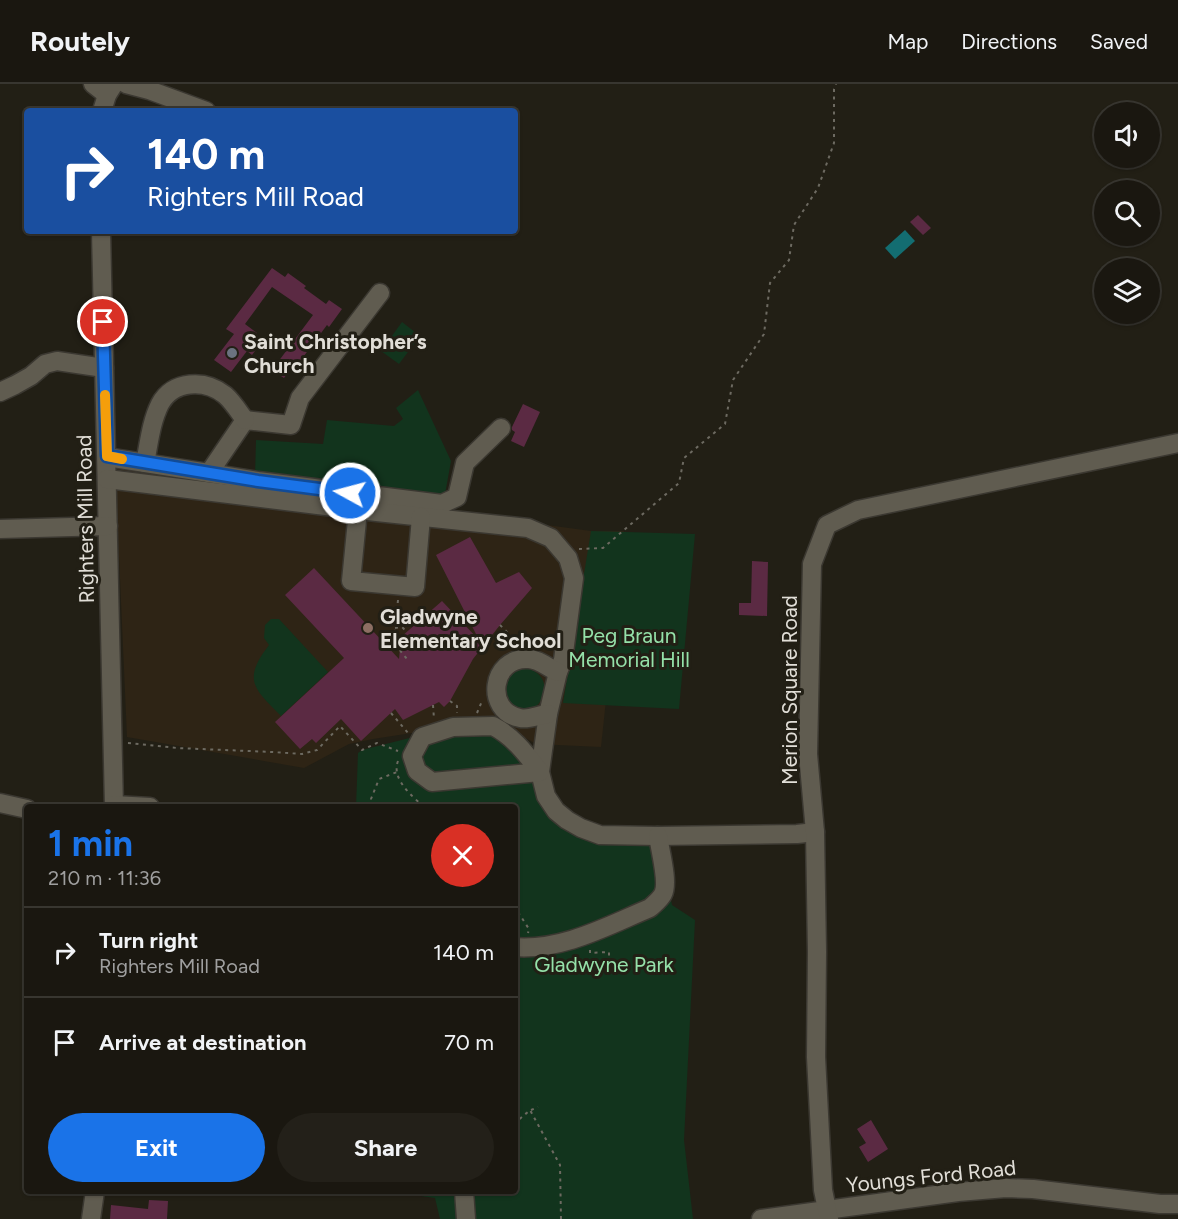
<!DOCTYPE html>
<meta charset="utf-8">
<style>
:root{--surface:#1a1710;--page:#232019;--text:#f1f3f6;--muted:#9f9f9f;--line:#383630;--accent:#1a73e8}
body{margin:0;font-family:Figtree,sans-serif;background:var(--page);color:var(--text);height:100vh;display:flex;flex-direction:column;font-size:22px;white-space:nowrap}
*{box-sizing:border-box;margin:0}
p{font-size:20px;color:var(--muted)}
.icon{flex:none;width:33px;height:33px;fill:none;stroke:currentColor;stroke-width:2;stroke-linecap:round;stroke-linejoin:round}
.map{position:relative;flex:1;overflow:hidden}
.panel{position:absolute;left:24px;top:720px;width:494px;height:390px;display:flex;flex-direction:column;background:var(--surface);border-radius:6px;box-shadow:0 2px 4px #0004,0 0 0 2px var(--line)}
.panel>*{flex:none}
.guide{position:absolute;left:24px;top:24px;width:494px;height:126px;border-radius:6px;box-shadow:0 2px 4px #0004,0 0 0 2px var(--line);background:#1a4fa0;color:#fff;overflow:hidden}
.tools{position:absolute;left:1094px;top:18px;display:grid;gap:12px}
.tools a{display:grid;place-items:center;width:66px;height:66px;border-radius:50%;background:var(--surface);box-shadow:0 2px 4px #0004,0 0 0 2px var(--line);font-size:30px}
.pin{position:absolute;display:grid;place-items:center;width:51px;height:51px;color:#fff;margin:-26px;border:3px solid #fff;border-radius:50%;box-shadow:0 2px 6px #0007}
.me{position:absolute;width:66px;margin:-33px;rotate:277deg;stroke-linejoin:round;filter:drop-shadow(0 0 4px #0008)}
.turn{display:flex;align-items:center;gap:21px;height:126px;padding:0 24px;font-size:27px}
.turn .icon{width:78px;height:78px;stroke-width:2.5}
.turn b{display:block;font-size:42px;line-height:51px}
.round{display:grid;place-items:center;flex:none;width:63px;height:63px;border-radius:32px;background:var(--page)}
.summary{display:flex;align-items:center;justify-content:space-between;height:102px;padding:0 24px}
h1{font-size:36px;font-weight:700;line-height:45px;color:var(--accent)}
.cta{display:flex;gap:12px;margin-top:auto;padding:12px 24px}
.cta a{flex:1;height:69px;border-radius:36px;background:var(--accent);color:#fff;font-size:24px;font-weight:700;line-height:69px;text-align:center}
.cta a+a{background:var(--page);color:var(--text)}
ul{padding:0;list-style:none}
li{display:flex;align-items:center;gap:18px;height:90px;padding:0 24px;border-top:2px solid var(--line)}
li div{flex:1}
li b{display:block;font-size:22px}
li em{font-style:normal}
header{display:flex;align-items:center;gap:36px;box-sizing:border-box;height:84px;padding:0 30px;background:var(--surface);border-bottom:2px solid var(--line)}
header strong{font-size:28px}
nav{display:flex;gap:33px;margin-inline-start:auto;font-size:21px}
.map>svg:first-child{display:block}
</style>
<header>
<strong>Routely</strong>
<nav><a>Map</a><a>Directions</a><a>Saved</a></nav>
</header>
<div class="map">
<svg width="1178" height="1135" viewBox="0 0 1178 1135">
<rect width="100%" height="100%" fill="#221f15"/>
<!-- education -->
<polygon fill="#2e2415" points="115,382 591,447 624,447 601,663 536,660 511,646 470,640 373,655 349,660 304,684 127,653"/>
<!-- green -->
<g fill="#12341d">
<polygon points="402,238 420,252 399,280 381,267"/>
<polygon points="418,306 451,377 444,416 255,392 256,356 323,360 327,336 394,342 403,335 396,324"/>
<polygon points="591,447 695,450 679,625 563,619"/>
<path d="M271,535H279L328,588L281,632C254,605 242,596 269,561L264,554L265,541Z"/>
<path d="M525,584C562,591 539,639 515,624C512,622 508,617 505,614L506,593L517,585Z"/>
<polygon points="493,642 567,736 658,752 672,821 695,836 684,1056 693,1135 440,1135 435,1114 386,1107 514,1107 514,723 356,723 358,669 362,666 453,643"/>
</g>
<!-- water -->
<polygon fill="#136d71" points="905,146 915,157 895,175 885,164"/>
<!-- building -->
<g fill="#5b2a43">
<polygon points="918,131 931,144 923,151 910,138"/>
<polygon points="272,184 285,193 288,189 306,202 304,204 326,220 329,216 342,225 329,243 327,241 295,284 293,282 284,294 272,286 313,231 272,203 245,240 257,249 255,253 262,258 252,271 247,267 231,288 214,276 234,250 226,245"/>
<polygon points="523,320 540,328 524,363 511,357 515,348 512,346 512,343"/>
<polygon points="470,453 496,499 519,488 532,504 500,541 473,575 450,617 444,623 439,618 403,636 395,625 361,657 341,635 316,659 312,655 300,665 275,638 344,574 285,511 314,484 399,575 401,553 442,517 479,556 436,471"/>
<polygon points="752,477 768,478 767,532 739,531 739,519 751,519"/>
<polygon points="871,1036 888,1065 868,1078 859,1063 866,1059 857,1045"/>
<polygon points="149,1116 168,1117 167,1135 110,1135 111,1121 148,1125"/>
</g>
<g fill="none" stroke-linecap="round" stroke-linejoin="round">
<!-- minor casing -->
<g stroke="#3b3831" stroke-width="21">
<g id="minor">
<polyline points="93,0 107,11"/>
<polyline points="126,0 149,6 206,27"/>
<polyline points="102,27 107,11 114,0"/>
<polyline points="101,147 114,723"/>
<polyline points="380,209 300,314 291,341 245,336 209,389 258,397 442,420 457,413 465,379 501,344"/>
<polyline points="0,308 15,301 31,292 45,280 57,277 104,284"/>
<polyline points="107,373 209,389"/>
<path d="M145,379C149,359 151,338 160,320C173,296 205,295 225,311C233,318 239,328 245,336"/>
<polyline points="107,395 358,426 528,444 551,454 568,474 574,494 563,576 558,588 548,630 540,688 546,712 556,727 567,736 581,744 600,751 658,752 797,750 815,748"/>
<polyline points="358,426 351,497 415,503 421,433"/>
<polyline points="0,445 108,442"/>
<path d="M548,630C538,631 529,636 520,634C484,627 491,573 528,575C539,575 548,584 558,588"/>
<path d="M493,642C514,653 526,670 540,688L432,698L417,687L412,672L422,653L453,643Z"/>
<polyline points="0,719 27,725"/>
<polyline points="114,721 150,723"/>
<path d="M514,863C562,867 607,842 650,824C654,820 660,816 663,810C669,799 660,766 658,752"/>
<polyline points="464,1107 466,1135"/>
<polyline points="91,1135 95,1107"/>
<polyline points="761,1135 958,1108 1006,1104 1033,1105 1160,1120 1178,1120"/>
<polyline points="829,1135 823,1106 816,973 817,868 815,748 808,670 812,480 827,441 858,426 1178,359"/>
</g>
</g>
<!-- path -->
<g stroke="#6d6a61" stroke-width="2" stroke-dasharray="3 4.5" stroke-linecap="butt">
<polyline points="579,465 603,464 679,399 684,374 725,340 733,296 764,250 770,199 789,176 794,141 818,104 834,59 834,5 836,0"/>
<polyline points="398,516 394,559 407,575"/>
<polyline points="500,541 514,555 518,563"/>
<polyline points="395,544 402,543 407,548"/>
<polyline points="450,617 457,622 457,629"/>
<polyline points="433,621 434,635"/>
<polyline points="391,629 408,649"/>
<polyline points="477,629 482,617"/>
<polyline points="128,659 177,664 272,668 302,670 317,666 340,642 362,666 377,659 398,667"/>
<path d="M398,677C391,695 412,712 424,723"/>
<polyline points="371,723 371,715 379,695 397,688"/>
<polyline points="514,822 529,845 528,849"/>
<polyline points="590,866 590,869 609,868 609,874"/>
<polyline points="531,1026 538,1023"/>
<polyline points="514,1040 530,1026 560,1081 561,1135"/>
</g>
<!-- minor -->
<use href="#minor" stroke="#605c50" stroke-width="18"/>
</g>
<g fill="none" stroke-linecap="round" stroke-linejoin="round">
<!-- route casing -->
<g stroke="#114b97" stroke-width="15">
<polyline id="route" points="103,238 107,372 258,397 350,409"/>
</g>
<!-- route -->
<use href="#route" stroke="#1a73e8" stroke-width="10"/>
<!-- slow -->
<polyline stroke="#f59e0b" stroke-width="10" points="105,311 107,372 122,375"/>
</g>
<!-- markers -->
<circle fill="#6b7280" stroke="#221f15" stroke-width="2" cx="232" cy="269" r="6"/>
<circle fill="#8d6e63" stroke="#221f15" stroke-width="2" cx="368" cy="544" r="6"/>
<g text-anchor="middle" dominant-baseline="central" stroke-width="6" stroke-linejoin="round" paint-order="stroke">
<!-- poi labels -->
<g font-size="21" font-weight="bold" fill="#e1ded7" stroke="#221f15" text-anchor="start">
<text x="244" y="257">Saint Christopher’s<tspan x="244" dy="24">Church</tspan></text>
<text x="380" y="532">Gladwyne<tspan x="380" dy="24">Elementary School</tspan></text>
</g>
<!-- street labels -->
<g font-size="21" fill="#e1ded7" stroke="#221f15">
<text transform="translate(85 435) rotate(-91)">Righters Mill Road</text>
<text transform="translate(789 606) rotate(-90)">Merion Square Road</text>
<text transform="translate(931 1092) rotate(-6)">Youngs Ford Road</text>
</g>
<!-- park labels -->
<g font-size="21" fill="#95e1a9" stroke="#221f15">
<text x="629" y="551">Peg Braun<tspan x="629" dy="24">Memorial Hill</tspan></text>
<text x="604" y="880">Gladwyne Park</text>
</g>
</g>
</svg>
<div class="tools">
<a><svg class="icon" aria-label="sound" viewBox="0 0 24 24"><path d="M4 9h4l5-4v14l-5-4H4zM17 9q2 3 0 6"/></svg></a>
<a><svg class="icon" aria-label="search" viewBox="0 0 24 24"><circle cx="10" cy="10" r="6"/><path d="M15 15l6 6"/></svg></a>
<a><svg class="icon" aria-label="layers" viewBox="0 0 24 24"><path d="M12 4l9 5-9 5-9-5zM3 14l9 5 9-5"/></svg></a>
</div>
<div class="pin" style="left:103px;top:238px;background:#d93025"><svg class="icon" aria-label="arrive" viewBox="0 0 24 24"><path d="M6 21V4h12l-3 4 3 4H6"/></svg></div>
<svg class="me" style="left:350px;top:409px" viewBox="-20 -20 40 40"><circle r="17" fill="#1a73e8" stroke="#fff" stroke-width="3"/><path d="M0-11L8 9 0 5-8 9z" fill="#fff"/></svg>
<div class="guide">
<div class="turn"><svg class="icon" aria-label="right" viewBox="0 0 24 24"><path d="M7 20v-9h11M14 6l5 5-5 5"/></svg><div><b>140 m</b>Righters Mill Road</div></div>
</div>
<section class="panel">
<div class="summary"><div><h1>1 min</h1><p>210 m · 11:36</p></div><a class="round" style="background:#d93025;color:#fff"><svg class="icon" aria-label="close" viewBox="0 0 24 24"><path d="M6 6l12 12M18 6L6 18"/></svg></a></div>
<ul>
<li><svg class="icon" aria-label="right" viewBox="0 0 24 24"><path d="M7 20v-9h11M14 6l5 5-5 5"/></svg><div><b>Turn right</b><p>Righters Mill Road</p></div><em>140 m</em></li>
<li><svg class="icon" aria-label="arrive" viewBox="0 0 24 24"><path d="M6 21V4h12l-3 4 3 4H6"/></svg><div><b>Arrive at destination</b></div><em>70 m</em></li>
</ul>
<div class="cta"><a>Exit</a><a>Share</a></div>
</section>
</div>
